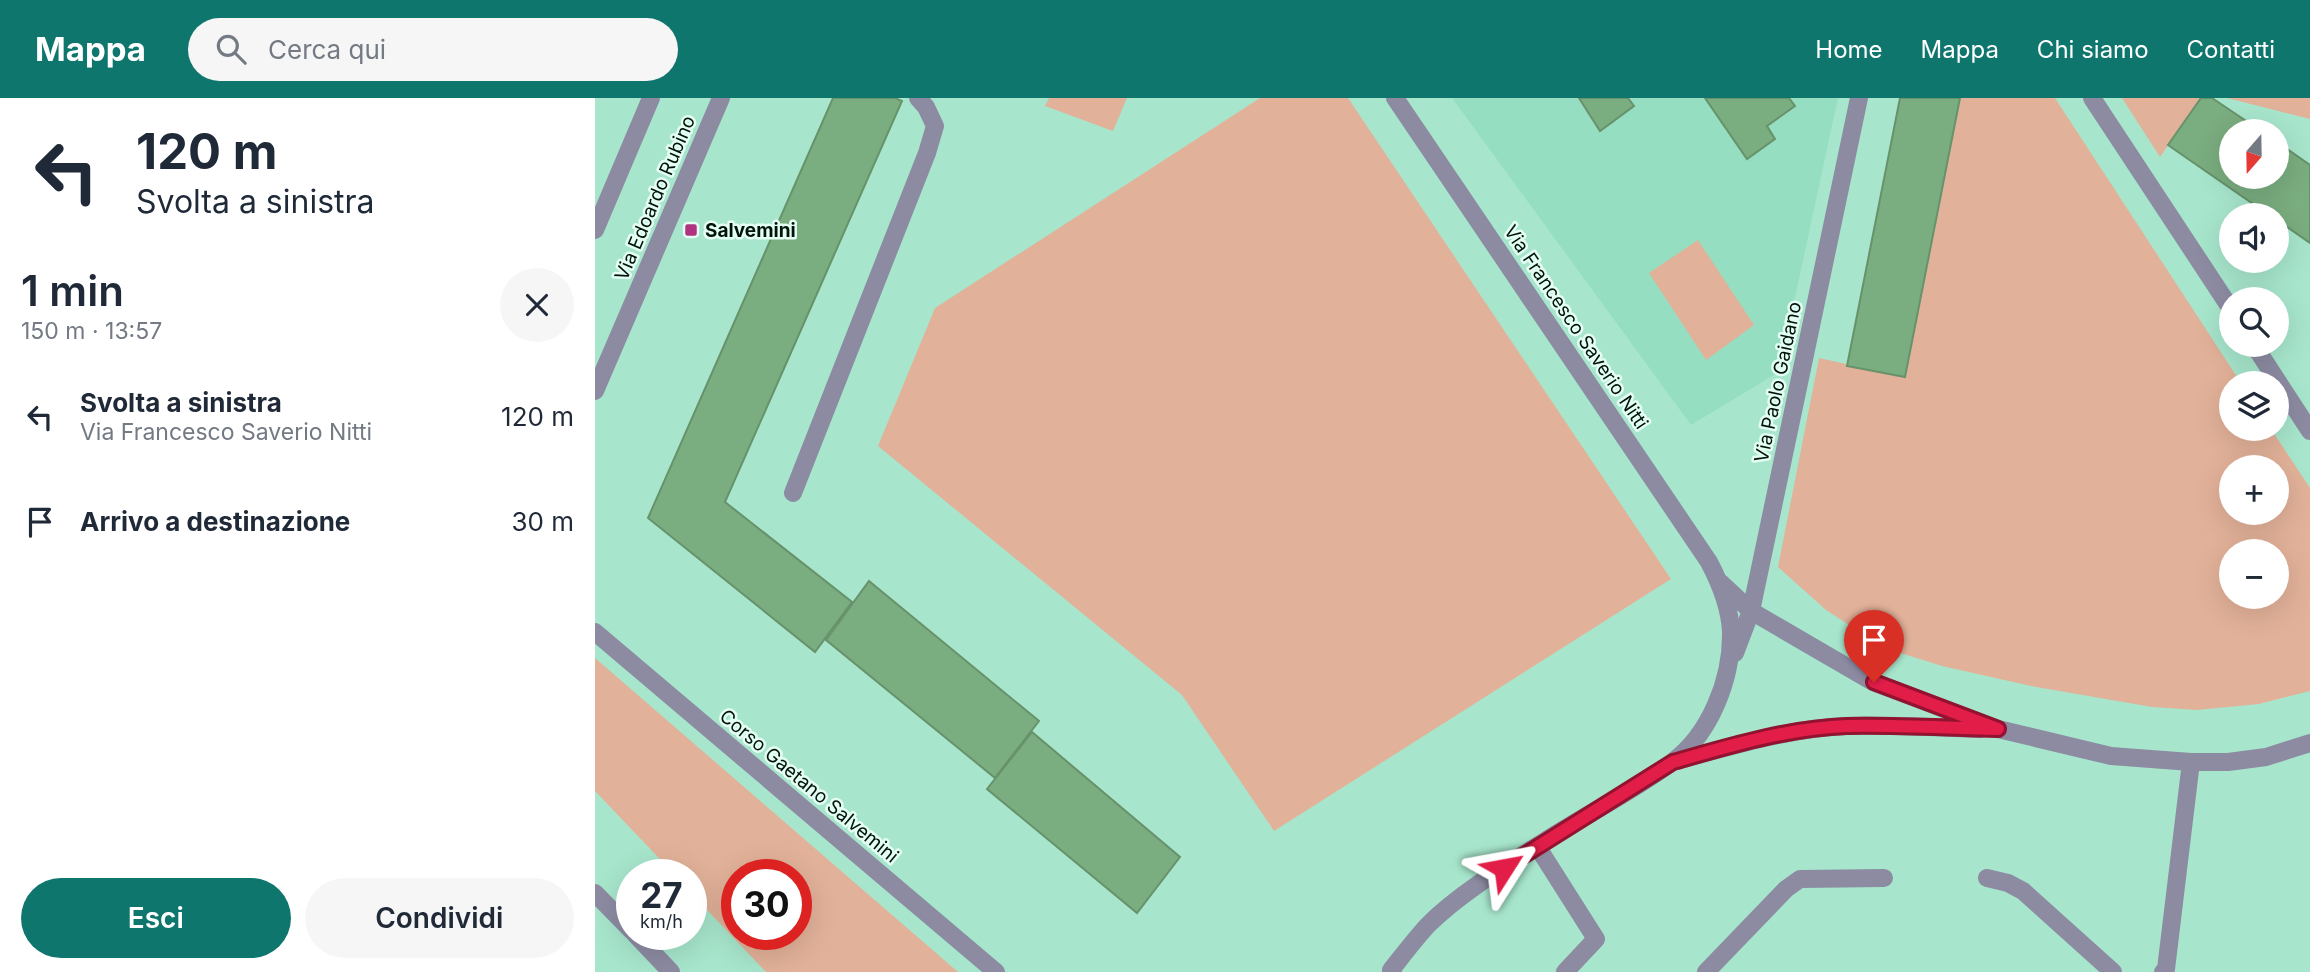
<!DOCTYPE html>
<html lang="it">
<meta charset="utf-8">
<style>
:root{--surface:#fff;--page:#f6f6f7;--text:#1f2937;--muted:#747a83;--accent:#0f766e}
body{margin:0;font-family:Inter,sans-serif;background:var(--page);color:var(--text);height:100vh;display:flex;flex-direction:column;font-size:26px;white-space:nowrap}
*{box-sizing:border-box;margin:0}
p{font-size:23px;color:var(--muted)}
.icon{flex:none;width:38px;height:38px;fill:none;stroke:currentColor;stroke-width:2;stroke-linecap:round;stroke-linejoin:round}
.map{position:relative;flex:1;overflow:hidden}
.sheet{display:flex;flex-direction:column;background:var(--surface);width:595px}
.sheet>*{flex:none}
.top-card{background:#fff;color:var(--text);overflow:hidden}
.needle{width:46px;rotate:200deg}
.tools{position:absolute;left:1624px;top:21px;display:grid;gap:14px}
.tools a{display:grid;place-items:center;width:70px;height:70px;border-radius:50%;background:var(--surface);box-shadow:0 7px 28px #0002;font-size:35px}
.speed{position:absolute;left:21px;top:761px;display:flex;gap:14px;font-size:35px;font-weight:700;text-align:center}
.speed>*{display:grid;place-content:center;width:91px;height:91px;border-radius:50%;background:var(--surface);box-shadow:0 7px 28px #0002;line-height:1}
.speed small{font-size:18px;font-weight:400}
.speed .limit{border:10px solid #d22;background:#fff;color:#111}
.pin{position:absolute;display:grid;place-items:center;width:60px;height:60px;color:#fff;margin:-72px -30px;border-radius:50% 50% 50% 0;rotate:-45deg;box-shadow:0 0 7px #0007}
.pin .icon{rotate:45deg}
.me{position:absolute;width:77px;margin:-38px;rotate:56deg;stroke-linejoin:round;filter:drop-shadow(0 0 5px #0008)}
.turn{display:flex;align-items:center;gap:24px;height:147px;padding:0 21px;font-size:32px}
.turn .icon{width:91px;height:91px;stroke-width:2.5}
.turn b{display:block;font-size:49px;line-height:60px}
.round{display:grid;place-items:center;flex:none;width:74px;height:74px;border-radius:37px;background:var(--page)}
.head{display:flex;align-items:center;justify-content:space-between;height:119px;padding:0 21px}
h1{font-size:42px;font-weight:600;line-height:52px}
.primary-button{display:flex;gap:14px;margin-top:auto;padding:14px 21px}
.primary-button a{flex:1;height:80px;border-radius:42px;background:var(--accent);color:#fff;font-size:28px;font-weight:600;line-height:80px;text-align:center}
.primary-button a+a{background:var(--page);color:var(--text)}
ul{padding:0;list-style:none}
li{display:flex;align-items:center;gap:21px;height:105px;padding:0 21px}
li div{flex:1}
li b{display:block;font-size:26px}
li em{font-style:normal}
header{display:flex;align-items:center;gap:42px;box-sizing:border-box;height:98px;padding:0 35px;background:var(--accent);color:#fff}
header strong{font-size:33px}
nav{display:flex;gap:38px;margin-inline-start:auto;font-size:24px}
.search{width:490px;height:63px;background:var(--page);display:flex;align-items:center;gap:18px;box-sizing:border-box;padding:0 24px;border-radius:38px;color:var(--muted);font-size:26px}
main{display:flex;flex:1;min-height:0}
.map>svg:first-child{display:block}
</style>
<header>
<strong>Mappa</strong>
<div class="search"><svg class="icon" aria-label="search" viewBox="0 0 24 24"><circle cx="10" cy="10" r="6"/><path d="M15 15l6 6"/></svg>Cerca qui</div>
<nav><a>Home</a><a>Mappa</a><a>Chi siamo</a><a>Contatti</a></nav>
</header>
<main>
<section class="sheet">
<div class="top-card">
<div class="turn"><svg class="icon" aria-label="left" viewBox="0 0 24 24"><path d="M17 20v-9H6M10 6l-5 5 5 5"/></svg><div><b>120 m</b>Svolta a sinistra</div></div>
</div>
<div class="head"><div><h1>1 min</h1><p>150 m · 13:57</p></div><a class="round"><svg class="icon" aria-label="close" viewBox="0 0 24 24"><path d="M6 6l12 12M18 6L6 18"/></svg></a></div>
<ul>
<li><svg class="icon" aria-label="left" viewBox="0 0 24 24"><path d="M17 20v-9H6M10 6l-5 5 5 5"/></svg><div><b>Svolta a sinistra</b><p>Via Francesco Saverio Nitti</p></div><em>120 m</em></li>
<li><svg class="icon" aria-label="arrive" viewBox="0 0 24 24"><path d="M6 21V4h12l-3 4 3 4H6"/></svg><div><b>Arrivo a destinazione</b></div><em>30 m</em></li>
</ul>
<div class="primary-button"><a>Esci</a><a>Condividi</a></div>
</section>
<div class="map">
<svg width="1715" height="874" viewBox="0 0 1715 874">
<rect width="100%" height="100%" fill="#a7e6cc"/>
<!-- built -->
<polygon fill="#95dec1" points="857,0 1243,0 1184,274 1096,327"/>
<!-- green -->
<g fill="#e2b199" fill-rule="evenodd">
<polygon points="454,0 532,0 518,33 450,8"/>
<polygon points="665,0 753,0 1076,481 679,733 587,597 283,348 340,210"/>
<path d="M1365,0H1460L1646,285H1636V331H1676L1715,390V593L1664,606L1602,612L1557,609L1436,588L1347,568L1299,553L1268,536L1231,512L1183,469L1224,260L1310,279ZM1636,369H1682V415H1636ZM1636,453H1682V499H1636Z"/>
<polygon points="1527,0 1606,0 1565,59"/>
<polygon points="1632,0 1715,0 1715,21"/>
<polygon points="1103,142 1159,227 1111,262 1054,175"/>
<path d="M0,560L363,874H171L96,795V777H80L0,693ZM201,777V836H142V777Z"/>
</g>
<!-- building -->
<g fill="#7aad7f" stroke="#67926b" stroke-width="2">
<polygon points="238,0 300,0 307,3 130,404 257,504 220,554 53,420"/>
<polygon points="984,0 1033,0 1039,8 1005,33"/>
<polygon points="1110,0 1194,0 1200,8 1172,28 1180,41 1152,61"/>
<polygon points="1305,0 1365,0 1310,279 1252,268"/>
<polygon points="1606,0 1617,0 1666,33 1636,33 1636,79 1682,79 1682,44 1715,67 1715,145 1682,122 1682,117 1674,117 1573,47"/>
<polygon points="274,483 444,623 400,680 231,542"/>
<polygon points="437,634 585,759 542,815 392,691"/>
</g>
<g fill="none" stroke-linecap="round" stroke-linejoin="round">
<!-- minor -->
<g stroke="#8c8ba2" stroke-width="18">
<polyline points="1497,0 1636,211"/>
<polyline points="0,132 56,0"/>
<polyline points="1659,247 1715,333"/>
<polyline points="0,293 126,0"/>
<polyline points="198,395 332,55 340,28 331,9 323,0"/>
<polyline points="1126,485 1156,513 1278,584 1403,631 1516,658 1596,664 1633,664 1671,659 1715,645"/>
<polyline points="0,534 401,874"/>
<polyline points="1140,555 1156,513 1264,0"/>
<path d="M1081,663C1136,648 1193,631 1250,628C1295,626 1340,630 1385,631"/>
<polyline points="942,748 1001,841 970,874"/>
<polyline points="1392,780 1413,785 1428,793 1518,874"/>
<polyline points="0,795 37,833"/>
<polyline points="40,836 76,874"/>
<path d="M798,874L796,872C808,857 820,841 833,827C865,795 912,767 950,743C991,717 1036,694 1076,665C1115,637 1137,581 1136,534C1135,510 1125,485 1114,464L800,0"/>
<polyline points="1111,874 1191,791 1205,781 1289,780"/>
<polyline points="1568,874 1571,871 1596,664"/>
</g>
</g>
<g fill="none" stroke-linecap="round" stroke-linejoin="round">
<!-- route casing -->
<g stroke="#92132f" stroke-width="18">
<path id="route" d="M909,770L1078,664C1134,648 1193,630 1252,628C1302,627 1353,630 1403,631L1279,584"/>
</g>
<!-- route -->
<use href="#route" stroke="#e11d48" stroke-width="12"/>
</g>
<!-- markers -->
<rect fill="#b13280" stroke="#e5fef3" stroke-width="2.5" x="89" y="125" width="14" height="14" rx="3.5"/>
<g text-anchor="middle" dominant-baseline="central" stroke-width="5" stroke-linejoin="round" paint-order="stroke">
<!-- street labels -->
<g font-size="19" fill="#00140c" stroke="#e5fef3">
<text transform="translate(60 100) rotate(-67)">Via Edoardo Rubino</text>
<text transform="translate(981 229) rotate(56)">Via Francesco Saverio Nitti</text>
<text transform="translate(1183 284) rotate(-78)">Via Paolo Gaidano</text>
<text transform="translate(214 688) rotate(40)">Corso Gaetano Salvemini</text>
</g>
<!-- poi labels -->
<g font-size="19" font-weight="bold" fill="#00140c" stroke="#e5fef3" text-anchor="start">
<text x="110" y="132">Salvemini</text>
</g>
</g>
</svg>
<div class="tools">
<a><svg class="needle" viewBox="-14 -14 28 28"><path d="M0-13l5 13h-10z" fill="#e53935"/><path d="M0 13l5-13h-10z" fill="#747a83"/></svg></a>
<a><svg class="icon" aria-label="sound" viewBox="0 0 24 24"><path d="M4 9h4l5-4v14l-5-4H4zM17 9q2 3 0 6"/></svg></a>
<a><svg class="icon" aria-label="search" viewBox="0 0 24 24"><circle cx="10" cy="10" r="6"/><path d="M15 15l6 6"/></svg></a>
<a><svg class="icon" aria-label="layers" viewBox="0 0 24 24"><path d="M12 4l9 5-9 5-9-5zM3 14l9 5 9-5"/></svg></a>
<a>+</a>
<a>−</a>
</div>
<div class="speed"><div>27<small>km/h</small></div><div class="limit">30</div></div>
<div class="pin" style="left:1279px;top:584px;background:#d93025"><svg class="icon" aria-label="arrive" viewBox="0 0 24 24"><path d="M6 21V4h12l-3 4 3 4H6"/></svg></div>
<svg class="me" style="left:909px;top:770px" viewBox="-20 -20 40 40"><path d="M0-17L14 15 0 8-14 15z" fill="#e11d48" stroke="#fff" stroke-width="4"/></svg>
</div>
</main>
